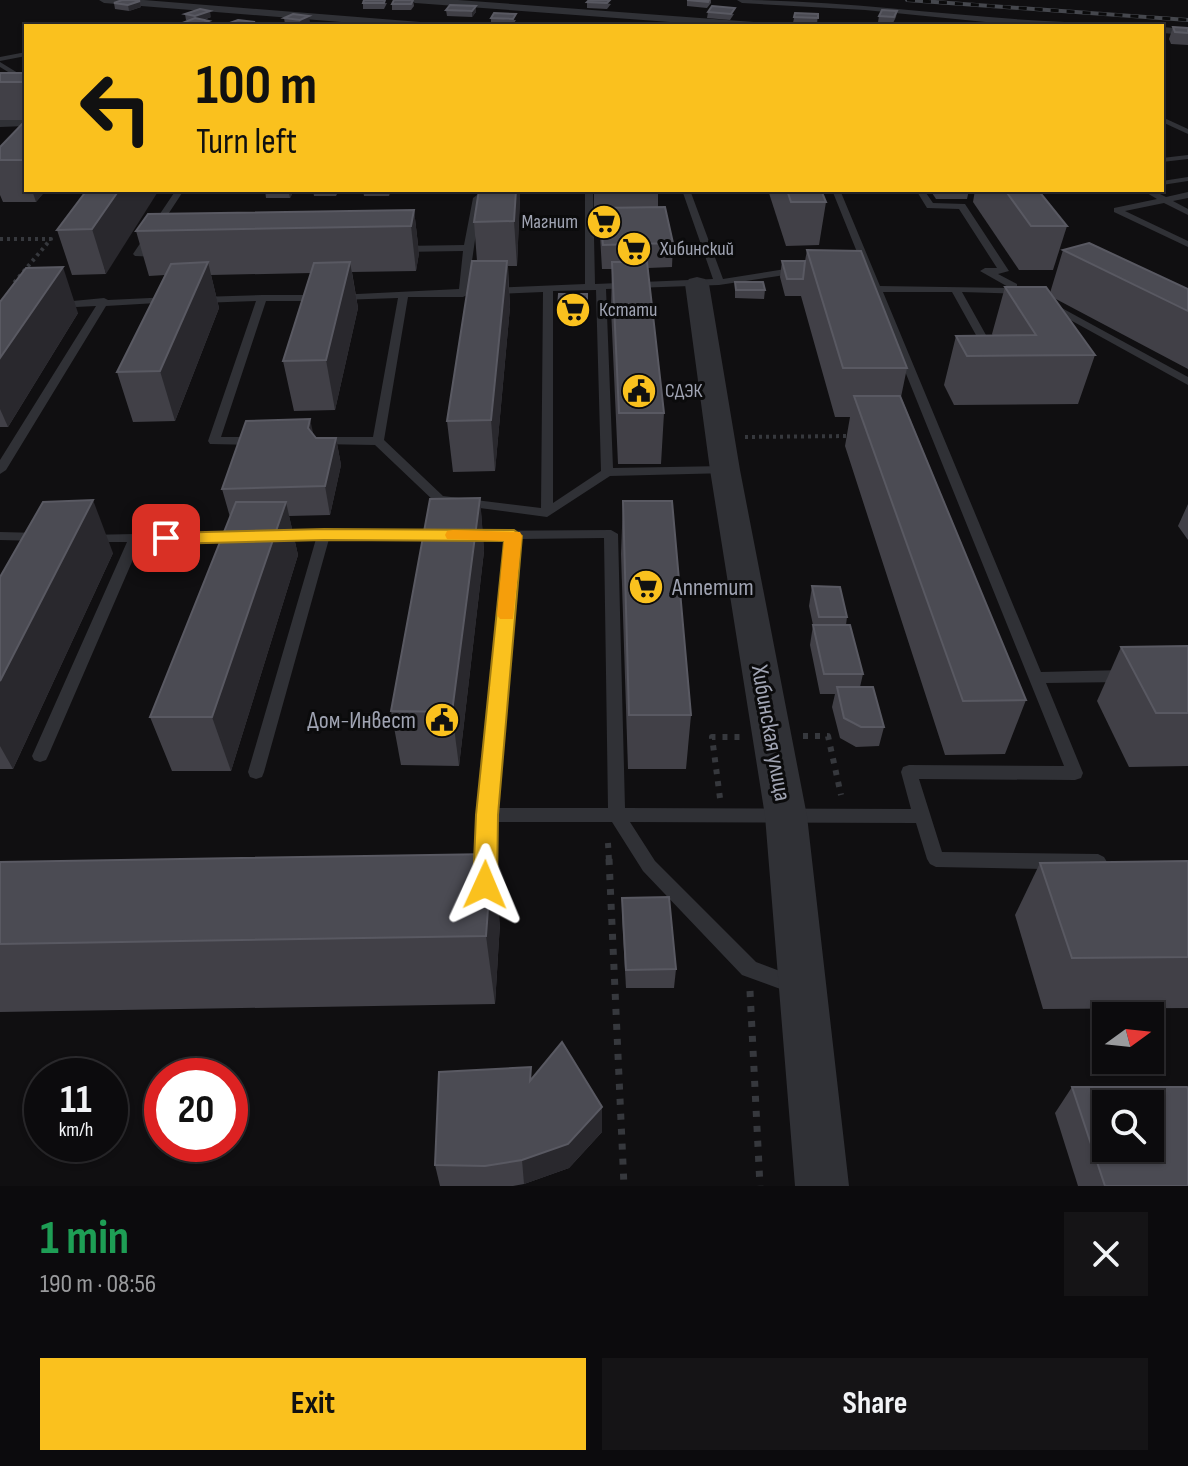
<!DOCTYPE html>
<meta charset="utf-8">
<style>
:root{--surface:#0c0b0d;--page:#151416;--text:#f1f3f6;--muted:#9a9b9d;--line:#2c2b2e;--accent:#fac11e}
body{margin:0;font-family:"Sofia Sans Condensed",sans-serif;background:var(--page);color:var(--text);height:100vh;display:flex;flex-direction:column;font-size:30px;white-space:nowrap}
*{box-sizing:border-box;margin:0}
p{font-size:26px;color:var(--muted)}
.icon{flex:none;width:44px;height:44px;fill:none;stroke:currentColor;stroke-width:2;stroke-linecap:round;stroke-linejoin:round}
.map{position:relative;height:1186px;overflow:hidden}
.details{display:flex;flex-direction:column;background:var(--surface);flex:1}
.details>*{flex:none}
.top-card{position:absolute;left:24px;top:24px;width:1140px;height:168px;border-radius:0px;box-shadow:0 2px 6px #0004,0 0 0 2px var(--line);background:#fac11e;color:#111;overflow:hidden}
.needle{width:52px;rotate:75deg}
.tools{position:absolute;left:1092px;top:1002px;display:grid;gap:16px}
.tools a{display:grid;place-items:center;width:72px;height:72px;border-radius:0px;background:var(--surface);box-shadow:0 2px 6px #0004,0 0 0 2px var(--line);font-size:40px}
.speed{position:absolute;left:24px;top:1058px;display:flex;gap:16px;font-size:40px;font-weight:700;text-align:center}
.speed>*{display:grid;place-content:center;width:104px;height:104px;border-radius:50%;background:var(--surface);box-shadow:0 2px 6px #0004,0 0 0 2px var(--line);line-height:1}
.speed small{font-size:20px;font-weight:400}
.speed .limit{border:12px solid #d22;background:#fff;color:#111}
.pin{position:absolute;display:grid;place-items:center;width:68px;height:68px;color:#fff;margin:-34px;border-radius:16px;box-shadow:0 4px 12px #0006}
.me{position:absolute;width:88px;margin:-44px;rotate:1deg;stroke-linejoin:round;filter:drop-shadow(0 0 6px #0008)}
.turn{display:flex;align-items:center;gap:28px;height:168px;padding:0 40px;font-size:36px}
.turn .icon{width:104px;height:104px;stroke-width:2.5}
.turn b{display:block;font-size:56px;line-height:68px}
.round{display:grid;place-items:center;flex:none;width:84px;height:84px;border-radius:0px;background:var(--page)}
.summary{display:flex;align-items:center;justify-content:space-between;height:136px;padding:0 40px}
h1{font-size:48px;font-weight:700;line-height:60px;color:#1e9e55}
.primary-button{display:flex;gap:16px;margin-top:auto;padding:16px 40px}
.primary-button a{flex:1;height:92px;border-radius:0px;background:var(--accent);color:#111;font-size:32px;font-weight:700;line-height:92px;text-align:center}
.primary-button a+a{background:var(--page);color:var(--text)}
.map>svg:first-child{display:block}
</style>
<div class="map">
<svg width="1188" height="1186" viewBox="0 0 1188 1186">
<rect width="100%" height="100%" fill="#100f11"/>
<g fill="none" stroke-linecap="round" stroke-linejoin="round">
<!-- path-far2 -->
<g stroke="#36383d" stroke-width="4" stroke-dasharray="3 4" stroke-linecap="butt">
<polyline points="0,239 51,239 13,284 19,284"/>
<polyline points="745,437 851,436"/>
</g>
<!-- path-far1 -->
<g stroke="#36383d" stroke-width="6" stroke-dasharray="5 7" stroke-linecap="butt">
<polyline points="803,736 828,736 841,795"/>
<polyline points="720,798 712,737 741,737"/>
<polyline points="608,843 609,861"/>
</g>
<!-- path -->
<g stroke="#36383d" stroke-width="7" stroke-dasharray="6 9" stroke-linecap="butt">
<polyline points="609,859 624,1186"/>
<polyline points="750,991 760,1186"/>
</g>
<!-- service -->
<g fill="#303136" fill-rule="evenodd">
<polygon points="26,52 26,56 0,61 0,57"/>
<polygon points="0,62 26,78 26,83 0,67"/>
<polygon points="1162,117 1188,129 1188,134 1162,122"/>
<polygon points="1188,155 1188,159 1162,162 1162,158"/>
<polygon points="1188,177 1188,181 1162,185 1162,181"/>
<polygon points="176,190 184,190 144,251 161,251 166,254 161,257 135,256 133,254"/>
<path d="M585,190H593L595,284L713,279L682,190H690L723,279L798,267L803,270L798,273L719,285L606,289L613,468L725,466L731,470L729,473L610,476L547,517L435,502L375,445L317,444V438L321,437H373L398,298L340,300L337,299V295L459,289L463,251L402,252L397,249L402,246L464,245L473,198L477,195L481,198L468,289L585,284ZM596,290L601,471L553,503V291ZM543,292L541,508L443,496L384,440L408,297H463L467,295Z"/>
<path d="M832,190H840L880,286L1010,288L980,271L985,268H997L959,209L927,208L916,190H924L933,203L965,204L1009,271L998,274L1017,284V288L1028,291L1023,294L962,292L996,353L991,356L986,353L952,292H883L1041,672L1124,670L1129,672L1132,676L1129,680L1124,682L1046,683L1083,773L1081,778L1075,780L919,779L942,852L1098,854L1104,857L1107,862L1104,867L1098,870L936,867L930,864L927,859L916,823L630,822L655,861L756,962L801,979L804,985L801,991L794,994L742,975L643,871L612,822H495L494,870L491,875L485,878L479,875L476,870L478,815L507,539H464L457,535L464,531L611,530L618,534L625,808L911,809L901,772L903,767L909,765L1064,766ZM604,538L608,808H496L520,539Z"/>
<polygon points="1142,190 1152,190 1166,197 1188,192 1188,198 1173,201 1188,209 1188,215 1164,203 1125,211 1188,241 1188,247 1114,212 1114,208 1157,199"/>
<polygon points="262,295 319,295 324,298 319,301 266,301 221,437 256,437 262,441 256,445 210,444 208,441 256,301 200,303 195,300 200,297"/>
<polygon points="171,297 174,298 174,302 106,306 6,470 0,474 0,460 96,306 56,308 51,305 52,303 104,298 108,300"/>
<polygon points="1049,301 1188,377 1188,385 1045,306 1045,302"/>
<polygon points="324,530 440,531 447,535 440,539 329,539 264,772 262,777 256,779 250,777 248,772 316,539 276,539 269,535 276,531"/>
<polygon points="0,532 40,533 47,537 40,541 0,540"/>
<polygon points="240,532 245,533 247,536 245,539 141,541 48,756 46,760 40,762 34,760 32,756 127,542 89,542 82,538 84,535"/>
</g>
<!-- minor -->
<g fill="#303136" fill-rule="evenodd">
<polygon points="99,0 144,0 433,23 439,26 391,26 104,3"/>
<polygon points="410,0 458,0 769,23 775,26 724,26 415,3"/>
<path d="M737,0C863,0 988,23 1114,23L1120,26H1026L865,10L742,3Z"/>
<polygon points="1162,27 1188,29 1188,35 1162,33"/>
<polygon points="26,118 26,126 0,127 0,119"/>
</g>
<!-- tertiary -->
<polygon fill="#303136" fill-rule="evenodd" points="697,277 705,279 709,284 740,470 807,816 849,1186 795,1186 765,816 710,470 685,284 689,279"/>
<!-- rail casing -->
<g stroke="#45474d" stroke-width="4">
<polyline id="rail" points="907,0 1188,20"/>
</g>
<!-- rail -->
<use href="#rail" stroke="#0b0b0c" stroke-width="3" stroke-dasharray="8" stroke-linecap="butt"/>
</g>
<!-- wall -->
<g fill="#414047">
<polygon points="413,0 414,6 411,10 392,10 392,4"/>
<polygon points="589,0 611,4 607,9 587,8 587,2"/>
<polygon points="687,0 711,0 711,3 707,8 687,6"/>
<polygon points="140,1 141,7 129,11 115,9 114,3"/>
<polygon points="363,3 387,3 384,9 363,9"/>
<polygon points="446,10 476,12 472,17 447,16"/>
<polygon points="897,11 896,17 893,23 878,22 879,16"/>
<polygon points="708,12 734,14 730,20 707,18"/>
<polygon points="795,13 818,14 817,24 793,23"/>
<polygon points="185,14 211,17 204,20 209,21 211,26 181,26 180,24 189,21 186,20"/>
<polygon points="284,18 310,22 302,26 285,24"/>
<polygon points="491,18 516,20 513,25 491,24"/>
<polygon points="1173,27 1188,28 1188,45 1171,44 1169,39"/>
<polygon points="0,73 26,73 26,190 46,190 36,202 3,202 0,195 0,147 26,120 0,120"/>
<polygon points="87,190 106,274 72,275 57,230"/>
<polygon points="265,190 294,190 290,198 266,198"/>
<polygon points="313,190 339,190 336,196 314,196"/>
<polygon points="363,190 391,190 389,196 364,196"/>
<polygon points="594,190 658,190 658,207 673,243 672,267 648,268 664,413 661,464 618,464 611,308 612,269 602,269 599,219 594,219"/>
<polygon points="768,190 821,190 826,202 819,245 786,246"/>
<polygon points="930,190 969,190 967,199 936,199"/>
<polygon points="975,190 1038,190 1067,226 1053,270 1019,270 973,202"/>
<polygon points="520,196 517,266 508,266 510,307 495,471 453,472 447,421 477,261 474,222"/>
<polygon points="414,210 419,253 416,271 352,272 358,308 335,410 294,411 283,361 311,273 211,275 219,308 175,421 133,422 117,372 165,275 149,276 136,231"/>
<polygon points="807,250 907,368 901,397 1026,700 1005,754 945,755 845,446 850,417 835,417 801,296 785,296 780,277 782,261 805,261"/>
<polygon points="1063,250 1188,289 1188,369 1054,298 1095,355 1078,404 954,405 944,385 956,336 993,336 992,334 1005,287 1050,293"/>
<polygon points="735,282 765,290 764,299 735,298"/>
<rect x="559" y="294" width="28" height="22"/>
<polygon points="0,302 78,313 8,427 0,427"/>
<polygon points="314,436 316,438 336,438 341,465 330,515 289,516 298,555 231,771 172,771 150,717 230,517 222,489"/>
<polygon points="480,498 484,551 459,766 401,765 391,711"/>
<polygon points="623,501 691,715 686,769 628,769 621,554"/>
<polygon points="1188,504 1188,540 1178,526"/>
<polygon points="113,553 13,769 0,769 0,577"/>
<polygon points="812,586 847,617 846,625 863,674 860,687 884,727 879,746 856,747 840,738 832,707 835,694 820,694 810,645 813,625 809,606"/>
<polygon points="1188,646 1188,766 1129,767 1097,701 1121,647"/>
<polygon points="1188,861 1188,1008 1043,1009 1015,915 1040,863"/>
<polygon points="0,862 500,923 495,1004 0,1012"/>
<polygon points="622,898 676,969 674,988 626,988 622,917"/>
<polygon points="532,1079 602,1107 602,1132 569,1168 524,1184 513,1186 440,1186 435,1165"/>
<polygon points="1072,1087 1188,1186 1078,1186 1055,1113"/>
</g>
<!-- shaded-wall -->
<g fill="#29282d">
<polygon points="140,1 141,7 129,11 128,5"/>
<polygon points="476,6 476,12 472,17 472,11"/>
<polygon points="210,11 211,17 197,22 195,16"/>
<polygon points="309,16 310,22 301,26 300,20"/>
<polygon points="209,21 211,26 196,26"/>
<polygon points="26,155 26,172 22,160"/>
<polygon points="32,190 46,190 36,202"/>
<polygon points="119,190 159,190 106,274 92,229"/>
<polygon points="288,190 294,190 290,198"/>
<polygon points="516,190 520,190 520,196 517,266 514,221"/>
<polygon points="414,210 419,253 416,271 411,226"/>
<polygon points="507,261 510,307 495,471 491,420"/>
<polygon points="208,262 219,308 175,421 160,371"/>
<polygon points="350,262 358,308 335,410 326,360"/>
<polygon points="63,267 78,313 8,427 0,409 0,358"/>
<polygon points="310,419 316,446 308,428"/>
<polygon points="336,438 341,465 330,515 325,486"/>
<polygon points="480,498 484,551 459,766 452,712"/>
<polygon points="93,500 113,553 13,769 0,746 0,681"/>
<polygon points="286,502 298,555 231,771 212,717"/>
<polygon points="492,854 500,923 495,1004 486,936"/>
<polygon points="602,1107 602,1132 569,1168 524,1184 522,1160"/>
</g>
<!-- building -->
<g fill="#4b4b53" stroke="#595962" stroke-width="2" fill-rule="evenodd">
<polygon points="122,0 133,0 140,1 128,5 114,3"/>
<polygon points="364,0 385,0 384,3 363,3"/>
<polygon points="394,0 413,0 411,4 392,4"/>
<polygon points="589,0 610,0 607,3 587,2"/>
<polygon points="687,0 709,0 708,2"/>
<polygon points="450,5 476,6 472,11 446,10"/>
<polygon points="712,6 735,8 731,14 708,12"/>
<polygon points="200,9 210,11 195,16 185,14"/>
<polygon points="882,10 897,11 894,17 879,16"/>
<polygon points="494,13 516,14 513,19 491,18"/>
<polygon points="795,13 818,14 818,18 794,17"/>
<polygon points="293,14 309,16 300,20 284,18"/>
<polygon points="195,18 209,21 196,26 180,24"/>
<polygon points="238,20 255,22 245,26 227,24"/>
<polygon points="1041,24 1057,26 1039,26"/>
<polygon points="1173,27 1188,28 1188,33 1175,32"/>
<rect x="0" y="73" width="26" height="9"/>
<polygon points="26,120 26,155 22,160 0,160 0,147"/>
<polygon points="87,190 119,190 92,229 57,230"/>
<polygon points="479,190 516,190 514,221 474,222"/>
<polygon points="787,190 821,190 826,202 791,202"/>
<polygon points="1005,190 1038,190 1067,226 1031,226"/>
<polygon points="665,207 673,243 603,245 599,208"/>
<polygon points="414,210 411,226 136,231 148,214"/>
<polygon points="1089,243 1188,289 1188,311 1063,250"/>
<polygon points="807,250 861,251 907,368 843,368"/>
<polygon points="472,261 507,261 491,420 447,421"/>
<polygon points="782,261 805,261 803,279 787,279"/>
<polygon points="208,262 160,371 117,372 171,264"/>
<polygon points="350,262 326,360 283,361 314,263"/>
<polygon points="612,262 647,262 664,413 619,413"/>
<polygon points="63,267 0,358 0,302 26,268"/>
<polygon points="735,282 763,282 765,290 736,290"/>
<polygon points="1005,287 1046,287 1095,355 967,356 956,336 1036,335"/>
<polygon points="559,294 587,294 587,308 558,308"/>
<polygon points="854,396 900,396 1026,700 963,701"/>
<polygon points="310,419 308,428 316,438 336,438 325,486 222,489 246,421"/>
<polygon points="480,498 452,712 391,711 430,499"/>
<polygon points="93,500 0,681 0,577 43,502"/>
<polygon points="623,501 672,501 691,715 629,715"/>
<polygon points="236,502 286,502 212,717 150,717"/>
<polygon points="812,586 840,587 847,617 819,617"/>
<polygon points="813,625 850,625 863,674 824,674"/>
<polygon points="1188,646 1188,713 1156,713 1121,647"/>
<polygon points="837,687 873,687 884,727 861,727 844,718"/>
<polygon points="492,854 486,936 0,944 0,862"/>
<polygon points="1188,861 1188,957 1072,958 1040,863"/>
<polygon points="669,897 676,969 626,970 622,898"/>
<polygon points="562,1042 602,1107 568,1144 522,1160 485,1166 435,1165 439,1072 531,1067 530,1081"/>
<path d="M1072,1087H1187L1188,1089V1186H1105ZM1106,1104H1150V1148H1106Z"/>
</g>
<!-- route -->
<polygon fill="#fac11e" stroke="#a27d14" stroke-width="2" points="324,529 514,530 522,536 498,815 497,885 493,892 485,895 477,892 473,885 476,815 504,541 324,540 166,544 157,538 166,533"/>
<!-- slow -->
<polygon fill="#f59e0b" points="453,530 520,532 522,536 513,619 500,619 497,615 504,541 447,539 445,535 447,531"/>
<!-- icons -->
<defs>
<g id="supermarket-disc" transform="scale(1.8)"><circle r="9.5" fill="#fac11e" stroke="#0b0b0c"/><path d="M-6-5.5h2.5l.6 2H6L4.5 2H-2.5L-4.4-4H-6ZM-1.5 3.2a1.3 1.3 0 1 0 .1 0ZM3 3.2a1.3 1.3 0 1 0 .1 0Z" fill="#111"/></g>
<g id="civic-disc" transform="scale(1.8)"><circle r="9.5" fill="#fac11e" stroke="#0b0b0c"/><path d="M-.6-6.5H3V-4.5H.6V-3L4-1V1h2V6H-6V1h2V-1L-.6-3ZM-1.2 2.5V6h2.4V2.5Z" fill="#111"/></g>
</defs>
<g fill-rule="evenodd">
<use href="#supermarket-disc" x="604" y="222"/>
<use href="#supermarket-disc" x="634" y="249"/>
<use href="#supermarket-disc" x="573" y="310"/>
<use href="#civic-disc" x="639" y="391"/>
<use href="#supermarket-disc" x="646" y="587"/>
<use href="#civic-disc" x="442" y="720"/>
</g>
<g text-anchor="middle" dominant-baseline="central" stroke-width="6" stroke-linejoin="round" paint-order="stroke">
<!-- far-poi labels -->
<g font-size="20" fill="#a0a4b3" stroke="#0b0b0c" text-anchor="start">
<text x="578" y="222" text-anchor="end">Магнит</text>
<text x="660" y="249">Хибинский</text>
<text x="599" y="310">Кстати</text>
<text x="665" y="391">СДЭК</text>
</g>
<!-- poi labels -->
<g font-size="24" fill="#a0a4b3" stroke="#0b0b0c" text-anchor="start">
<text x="672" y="587">Аппетит</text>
<text x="416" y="720" text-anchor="end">Дом-Инвест</text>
</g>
<!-- street labels -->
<g font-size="24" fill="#a0a4b3" stroke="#0b0b0c">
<text transform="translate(771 733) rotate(80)">Хибинская улица</text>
</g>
</g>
</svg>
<div class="tools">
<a><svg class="needle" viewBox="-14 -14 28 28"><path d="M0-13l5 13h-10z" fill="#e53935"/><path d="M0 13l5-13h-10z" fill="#9a9b9d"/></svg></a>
<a><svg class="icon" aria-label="search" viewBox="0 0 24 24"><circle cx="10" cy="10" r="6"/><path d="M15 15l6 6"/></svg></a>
</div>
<div class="speed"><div>11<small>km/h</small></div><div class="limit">20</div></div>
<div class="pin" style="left:166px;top:538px;background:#d93025"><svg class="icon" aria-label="arrive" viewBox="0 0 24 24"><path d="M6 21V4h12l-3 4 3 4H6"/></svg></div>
<svg class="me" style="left:485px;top:885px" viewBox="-20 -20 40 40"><path d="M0-17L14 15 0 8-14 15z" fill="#fac11e" stroke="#fff" stroke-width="4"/></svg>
<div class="top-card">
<div class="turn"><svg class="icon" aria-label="left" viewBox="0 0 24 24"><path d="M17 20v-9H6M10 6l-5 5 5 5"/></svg><div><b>100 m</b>Turn left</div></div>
</div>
</div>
<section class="details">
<div class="summary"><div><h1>1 min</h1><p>190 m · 08:56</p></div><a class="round"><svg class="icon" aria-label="close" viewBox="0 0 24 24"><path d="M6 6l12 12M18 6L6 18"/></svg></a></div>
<div class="primary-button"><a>Exit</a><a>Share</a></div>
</section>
